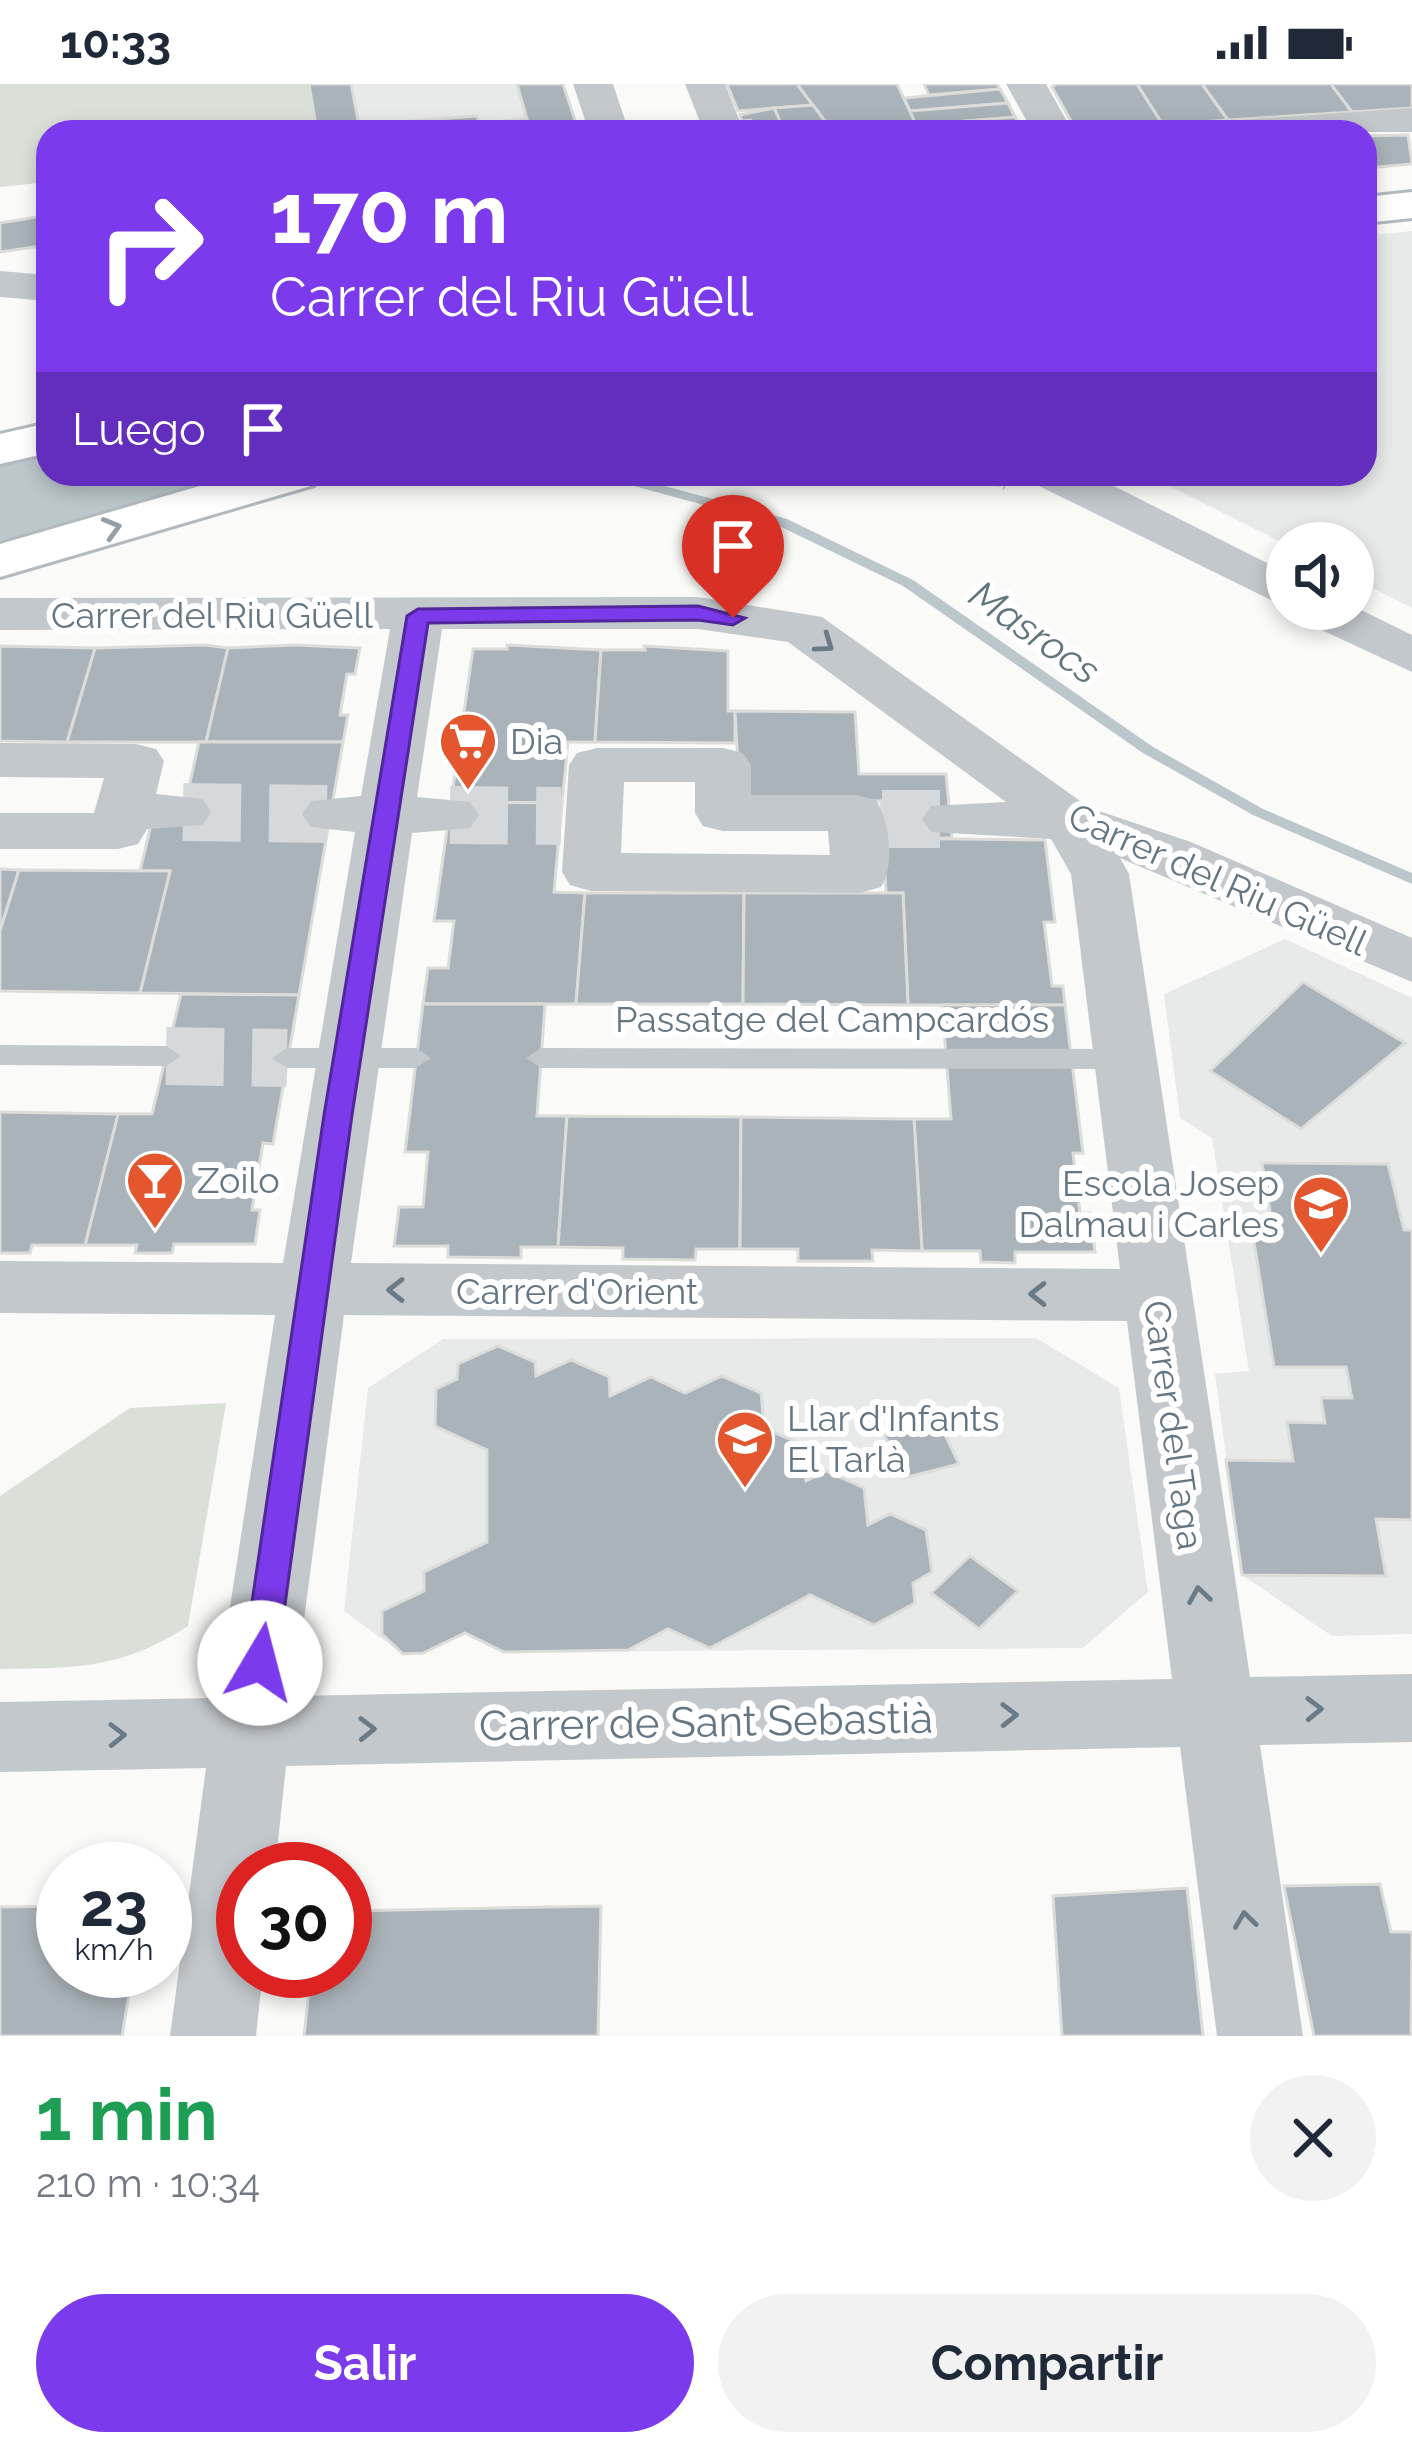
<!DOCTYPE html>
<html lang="es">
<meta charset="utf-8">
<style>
:root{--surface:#fff;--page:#f2f2f3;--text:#1f2937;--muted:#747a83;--accent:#7c3aed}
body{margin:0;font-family:Raleway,sans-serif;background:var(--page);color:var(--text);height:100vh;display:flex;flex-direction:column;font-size:45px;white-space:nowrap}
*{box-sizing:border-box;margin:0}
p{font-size:39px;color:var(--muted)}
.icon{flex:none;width:66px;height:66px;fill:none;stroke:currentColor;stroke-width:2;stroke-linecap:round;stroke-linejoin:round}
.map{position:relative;height:1952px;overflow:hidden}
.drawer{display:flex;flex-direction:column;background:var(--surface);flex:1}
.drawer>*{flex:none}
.hud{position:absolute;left:36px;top:36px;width:1341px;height:366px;border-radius:36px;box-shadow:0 6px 18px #0003;background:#7c3aed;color:#fff;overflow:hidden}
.buttons{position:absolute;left:1266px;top:438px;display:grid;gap:24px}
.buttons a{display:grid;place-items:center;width:108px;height:108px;border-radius:50%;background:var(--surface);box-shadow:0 6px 18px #0003;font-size:60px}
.speed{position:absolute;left:36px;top:1758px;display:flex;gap:24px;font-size:60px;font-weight:700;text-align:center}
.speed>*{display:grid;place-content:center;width:156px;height:156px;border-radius:50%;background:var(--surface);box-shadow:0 6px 18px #0003;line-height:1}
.speed small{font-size:30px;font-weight:400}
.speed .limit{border:18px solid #d22;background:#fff;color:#111}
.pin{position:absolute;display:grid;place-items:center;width:102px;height:102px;color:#fff;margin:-123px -51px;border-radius:50% 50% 50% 0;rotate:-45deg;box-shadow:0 0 12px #0007}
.pin .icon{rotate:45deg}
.me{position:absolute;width:132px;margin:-66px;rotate:8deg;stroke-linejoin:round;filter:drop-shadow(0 0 9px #0008)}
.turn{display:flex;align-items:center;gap:42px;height:252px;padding:0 36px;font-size:54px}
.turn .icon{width:156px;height:156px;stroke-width:2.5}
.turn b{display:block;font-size:84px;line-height:102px}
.then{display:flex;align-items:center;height:114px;padding:0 36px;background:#0003;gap:24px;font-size:45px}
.round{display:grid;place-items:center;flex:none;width:126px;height:126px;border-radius:63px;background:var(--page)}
.headline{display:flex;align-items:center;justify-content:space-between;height:204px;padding:0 36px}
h1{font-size:72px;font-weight:700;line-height:90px;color:#1e9e55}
.cta{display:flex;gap:24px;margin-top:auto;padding:24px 36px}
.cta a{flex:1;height:138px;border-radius:72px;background:var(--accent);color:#fff;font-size:48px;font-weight:700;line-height:138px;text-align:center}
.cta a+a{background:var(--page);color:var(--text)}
.status{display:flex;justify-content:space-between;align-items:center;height:84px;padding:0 60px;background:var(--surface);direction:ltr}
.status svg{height:33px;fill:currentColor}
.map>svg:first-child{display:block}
</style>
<div class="status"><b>10:33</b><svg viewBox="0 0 49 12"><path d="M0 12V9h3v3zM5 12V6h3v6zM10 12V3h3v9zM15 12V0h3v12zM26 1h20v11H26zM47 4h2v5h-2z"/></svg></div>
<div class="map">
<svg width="1412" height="1952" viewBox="0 0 1412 1952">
<rect width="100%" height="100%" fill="#fafaf8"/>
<!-- built -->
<g fill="#e8e9e9">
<polygon points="309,0 563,0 579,48 317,48"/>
<polygon points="1412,147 1412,524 1353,494 1353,459 1287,461 1145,390 1365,390 1365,152"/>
<polygon points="1285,855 1412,914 1412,1550 1332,1552 1242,1491 1215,1290 1249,1287 1212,1054 1180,1034 1164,910"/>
<polygon points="1036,1254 1119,1304 1148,1508 1083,1564 504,1568 465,1549 423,1569 403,1570 344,1527 368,1304 443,1255"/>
</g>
<!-- green -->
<g fill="#dadfd7">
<polygon points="0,0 309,0 317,48 48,48 48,98 0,103"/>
<path d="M226,1319L188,1542C122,1585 76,1584 0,1585V1412L130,1324Z"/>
</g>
<!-- water -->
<polygon fill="#bbc7cb" points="48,370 48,390 255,390 0,464 0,381"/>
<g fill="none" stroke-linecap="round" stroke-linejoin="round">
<!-- stream -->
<polygon fill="#bbc7cb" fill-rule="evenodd" points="600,390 620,390 787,435 913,496 1153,663 1263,725 1412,789 1412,800 1253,731 1143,669 903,502 777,441 601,393"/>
</g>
<!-- building -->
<g fill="#aab3b9" stroke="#dcdcda" stroke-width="3">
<polygon points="309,0 351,0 359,41 477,32 479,39 527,35 517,0 563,0 579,48 317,48"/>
<polygon points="727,0 797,0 813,21 738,27"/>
<polygon points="797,0 897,0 920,48 833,48"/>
<polygon points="924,0 997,0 1000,5 929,11"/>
<polygon points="1057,0 1137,0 1163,41 1075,44 1052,3"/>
<polygon points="1137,0 1202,0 1228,36 1163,41"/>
<polygon points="1202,0 1331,0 1352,28 1228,36"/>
<polygon points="1331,0 1412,0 1412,24 1352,28"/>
<polygon points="1000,5 1008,19 910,27 904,14"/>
<polygon points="1008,19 1015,33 916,41 910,27"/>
<polygon points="813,21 833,48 785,48 774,24"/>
<polygon points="774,24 785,48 747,48 744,41 752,36 742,37 740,31"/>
<polygon points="1015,33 1023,48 947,48 943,39"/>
<polygon points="1408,51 1412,80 1366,84 1365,52"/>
<polygon points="42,132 48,135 48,161 0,168 0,139"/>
<polygon points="205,561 228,564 206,658 67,658 95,564"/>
<polygon points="295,561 360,564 355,590 347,590 340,631 348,631 343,658 206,658 228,564"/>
<polygon points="507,561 601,566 595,658 568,658 562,719 451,718 473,565 507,565"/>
<polygon points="0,562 95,564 67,658 0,657"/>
<polygon points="644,562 728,567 728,627 735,627 735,659 595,658 601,566 645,566"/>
<polygon points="735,627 855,628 859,690 946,690 952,754 883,754 881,717 740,716"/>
<polygon points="199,658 343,658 299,911 140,909 170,787 140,787 153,733 182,734"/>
<polygon points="451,718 562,719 554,808 585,809 576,920 423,920 428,884 448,884 454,837 434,837"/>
<polygon points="883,754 1045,756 1055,838 1044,838 1052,902 1063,902 1065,921 908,921 903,809 886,809"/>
<polygon points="0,785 19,786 0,847"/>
<polygon points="19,786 170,787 140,909 0,907 0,847"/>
<polygon points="585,809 744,809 743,920 576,920"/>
<polygon points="744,809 903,809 908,921 743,920"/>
<polygon points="1303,898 1405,959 1301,1045 1210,987"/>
<polygon points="181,910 299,911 273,1060 263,1059 252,1126 260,1126 255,1160 174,1160 172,1169 135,1169 137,1161 85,1161 118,1030 152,1030"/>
<polygon points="423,920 545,920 537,1032 567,1032 558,1163 521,1163 521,1174 448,1173 448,1162 394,1162 399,1123 423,1123 428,1068 405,1068"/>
<polygon points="942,921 1065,921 1083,1069 1073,1069 1080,1129 1090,1129 1095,1168 1015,1168 1015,1179 981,1178 980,1167 922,1167 914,1035 951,1035"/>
<polygon points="0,1028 118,1030 85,1161 32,1161 30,1169 0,1169"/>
<polygon points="567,1032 741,1033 740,1165 696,1165 695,1176 623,1175 623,1164 558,1163"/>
<polygon points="741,1033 914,1035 922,1167 872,1166 873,1177 798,1177 798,1165 740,1165"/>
<polygon points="1262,1079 1388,1080 1404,1146 1412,1146 1412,1436 1376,1435 1386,1492 1242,1491 1226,1376 1293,1377 1287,1338 1325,1339 1321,1314 1352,1314 1346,1283 1274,1283 1252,1145 1273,1145"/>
<polygon points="498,1262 535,1278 536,1292 571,1276 609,1293 610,1312 651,1293 685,1309 722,1292 761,1309 764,1344 801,1360 806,1397 826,1387 864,1404 868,1441 890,1430 926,1446 932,1488 913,1499 915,1519 874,1541 810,1511 710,1564 668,1545 628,1566 504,1568 465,1549 423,1569 403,1570 382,1550 382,1527 424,1507 424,1488 487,1458 487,1366 435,1342 436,1305 457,1295 458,1280"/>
<polygon points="938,1336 959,1380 904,1394 884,1350"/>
<polygon points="970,1472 1018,1507 979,1545 931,1509"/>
<polygon points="1380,1800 1391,1848 1412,1848 1411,1952 1314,1952 1284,1802"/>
<polygon points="1187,1804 1203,1952 1062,1952 1053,1812"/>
<polygon points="63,1822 63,1887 133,1887 122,1952 0,1952 0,1823"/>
<polygon points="601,1822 598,1952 304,1952 311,1887 345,1887 345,1827"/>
</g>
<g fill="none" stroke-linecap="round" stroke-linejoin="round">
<!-- street-tunnel -->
<g stroke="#d5d9db" stroke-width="58" stroke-dasharray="58 28" stroke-linecap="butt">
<polyline points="183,728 331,730"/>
<polyline points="450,731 561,732"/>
<polyline points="882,735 951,735"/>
<polyline points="166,972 287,974"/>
</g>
<!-- secondary casing -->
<g stroke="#b3babf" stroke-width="6">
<g id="secondary">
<polygon points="1412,108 1412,134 1365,139 1365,113"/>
<polygon points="48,339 48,369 0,380 0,350"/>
<polygon points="241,390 322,390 314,401 0,493 0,460"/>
</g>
</g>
<!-- path -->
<polyline stroke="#bbbfc2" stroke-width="6" stroke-dasharray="4.5 4.5" stroke-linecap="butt" points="980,390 1005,403"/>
<!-- lane -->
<g fill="#c3c8cc" fill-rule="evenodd">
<polygon points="0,961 166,962 181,972 166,982 0,981"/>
<polygon points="287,964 416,964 431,974 416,984 287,984 272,974"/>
<polygon points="541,964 1122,965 1137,975 1122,985 541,984 526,974"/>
</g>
<!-- street -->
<g fill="#c3c8cc" fill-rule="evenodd">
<polygon points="573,0 613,0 629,48 589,48"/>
<polygon points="685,0 725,0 744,48 704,48"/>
<polygon points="1006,0 1046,0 1073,48 1033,48"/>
<polygon points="1412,24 1412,48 1221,48 1227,39 1241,36"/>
<polygon points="0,187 48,191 48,217 0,213"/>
<polygon points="1028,390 1090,390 1287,489 1287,524 1035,400"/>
<path d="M698,513L822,533L1090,724L1191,758L1412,854V898L1120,774L1129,790L1250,1593L1412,1590V1658L1260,1661L1303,1952H1217L1180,1663L286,1682L275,1785H243V1887H263L256,1952H170L206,1684L0,1688V1618L216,1614L275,1231L0,1229V1177L283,1179L355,748L311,743L302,730L311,717L361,712L390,545L0,546V514ZM442,545H698L788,558L1006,718L931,722L922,735L931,748L1051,755L1071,790L1120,1185L351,1179L412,749L470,744L479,731L470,718L417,713ZM344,1231L1127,1237L1172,1595L294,1612Z"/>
<polygon points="1353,522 1412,551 1412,588 1300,536 1292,525"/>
<polygon points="0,659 136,660 156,665 164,677 156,710 203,715 211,728 203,741 147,745 138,760 118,765 0,765 0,729 94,729 104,694 0,693"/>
<path d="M597,664H723L743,669L751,681V711H856L876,716C890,738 895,782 881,803L860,809L591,807L570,801L562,788L569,681L577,669ZM624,698H695V729L703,742L723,747H828L830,771L621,769Z"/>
</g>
<!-- secondary -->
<use href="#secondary" fill="#fff" fill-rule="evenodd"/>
</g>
<!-- one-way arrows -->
<defs><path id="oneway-chevron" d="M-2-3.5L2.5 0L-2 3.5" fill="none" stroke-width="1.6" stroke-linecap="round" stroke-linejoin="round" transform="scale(3)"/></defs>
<use stroke="#939fa8" href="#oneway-chevron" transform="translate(112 444) rotate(-16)"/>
<g stroke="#6a7a87">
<use href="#oneway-chevron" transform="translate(825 560) rotate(35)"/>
<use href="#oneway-chevron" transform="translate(396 1206) rotate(-180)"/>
<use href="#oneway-chevron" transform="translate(1038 1210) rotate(-180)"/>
<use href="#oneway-chevron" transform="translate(1199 1511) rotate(-99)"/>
<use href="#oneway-chevron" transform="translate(1314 1625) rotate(-1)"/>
<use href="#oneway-chevron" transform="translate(1009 1631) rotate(-1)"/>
<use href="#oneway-chevron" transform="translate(367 1645) rotate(-1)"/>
<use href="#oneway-chevron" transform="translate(117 1651) rotate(-1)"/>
<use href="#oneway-chevron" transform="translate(1245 1836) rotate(-98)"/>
</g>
<!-- route -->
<polygon fill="#7c3aed" stroke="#51269a" stroke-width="3" points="698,522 745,534 733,541 698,536 428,539 352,1031 277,1579 272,1589 260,1593 248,1589 243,1579 324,1031 407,532 418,525"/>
<!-- icons -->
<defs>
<g id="supermarket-pin" transform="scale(3)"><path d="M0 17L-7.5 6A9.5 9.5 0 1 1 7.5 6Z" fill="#e4572e" stroke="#fff"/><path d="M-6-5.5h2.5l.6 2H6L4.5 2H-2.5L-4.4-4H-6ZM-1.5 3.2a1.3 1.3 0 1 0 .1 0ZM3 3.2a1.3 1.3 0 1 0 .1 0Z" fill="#fff"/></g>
<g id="bar-pin" transform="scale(3)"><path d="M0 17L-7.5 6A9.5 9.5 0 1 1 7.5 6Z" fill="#e4572e" stroke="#fff"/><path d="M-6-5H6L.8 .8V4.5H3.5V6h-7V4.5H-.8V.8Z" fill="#fff"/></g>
<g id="school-pin" transform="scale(3)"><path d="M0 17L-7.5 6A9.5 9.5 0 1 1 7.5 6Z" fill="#e4572e" stroke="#fff"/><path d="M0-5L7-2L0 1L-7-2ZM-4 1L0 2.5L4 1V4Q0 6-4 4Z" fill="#fff"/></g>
</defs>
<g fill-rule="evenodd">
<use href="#supermarket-pin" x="468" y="657"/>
<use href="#bar-pin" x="155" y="1096"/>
<use href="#school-pin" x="1321" y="1120"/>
<use href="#school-pin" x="745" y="1355"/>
</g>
<g text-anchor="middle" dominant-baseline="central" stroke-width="12" stroke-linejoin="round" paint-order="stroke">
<!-- street labels -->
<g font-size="36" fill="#657683" stroke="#fff">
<text x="212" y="531">Carrer del Riu Güell</text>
<text transform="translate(1218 795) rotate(24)">Carrer del Riu Güell</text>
<text x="832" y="935">Passatge del Campcardós</text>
<text x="577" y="1207">Carrer d'Orient</text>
<text transform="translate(1174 1341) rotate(82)">Carrer del Taga</text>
</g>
<!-- poi labels -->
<g font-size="36" fill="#657683" stroke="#fff" text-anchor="start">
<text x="510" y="657">Dia</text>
<text x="197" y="1096">Zoilo</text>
<text x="1279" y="1099" text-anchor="end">Escola Josep<tspan x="1279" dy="41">Dalmau i Carles</tspan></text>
<text x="787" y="1334">Llar d'Infants<tspan x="787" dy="41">El Tarlà</tspan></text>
</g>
<!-- water labels -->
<g font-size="39" font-style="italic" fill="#60757c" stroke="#fff">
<text transform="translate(1035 548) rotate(35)">Masrocs</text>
</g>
<!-- near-street labels -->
<g font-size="42" fill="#657683" stroke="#fff">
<text transform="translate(706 1638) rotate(-1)">Carrer de Sant Sebastià</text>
</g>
</g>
</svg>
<div class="buttons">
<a><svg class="icon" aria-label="sound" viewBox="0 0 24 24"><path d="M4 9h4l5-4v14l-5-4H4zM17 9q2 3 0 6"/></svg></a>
</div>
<div class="speed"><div>23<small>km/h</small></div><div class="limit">30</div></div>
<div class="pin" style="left:733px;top:534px;background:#d93025"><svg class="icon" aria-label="arrive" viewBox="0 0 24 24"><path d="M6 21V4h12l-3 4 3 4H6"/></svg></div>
<svg class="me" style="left:260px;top:1579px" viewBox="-20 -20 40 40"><circle r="19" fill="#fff"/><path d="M0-13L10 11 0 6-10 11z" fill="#7c3aed"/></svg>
<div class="hud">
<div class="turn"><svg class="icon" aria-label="right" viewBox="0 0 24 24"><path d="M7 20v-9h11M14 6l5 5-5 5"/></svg><div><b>170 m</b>Carrer del Riu Güell</div></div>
<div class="then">Luego<svg class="icon" aria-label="arrive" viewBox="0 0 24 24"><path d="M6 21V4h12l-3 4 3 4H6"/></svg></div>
</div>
</div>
<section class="drawer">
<div class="headline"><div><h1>1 min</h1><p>210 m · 10:34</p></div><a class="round"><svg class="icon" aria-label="close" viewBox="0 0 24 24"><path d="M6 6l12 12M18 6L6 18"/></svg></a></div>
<div class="cta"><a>Salir</a><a>Compartir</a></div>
</section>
